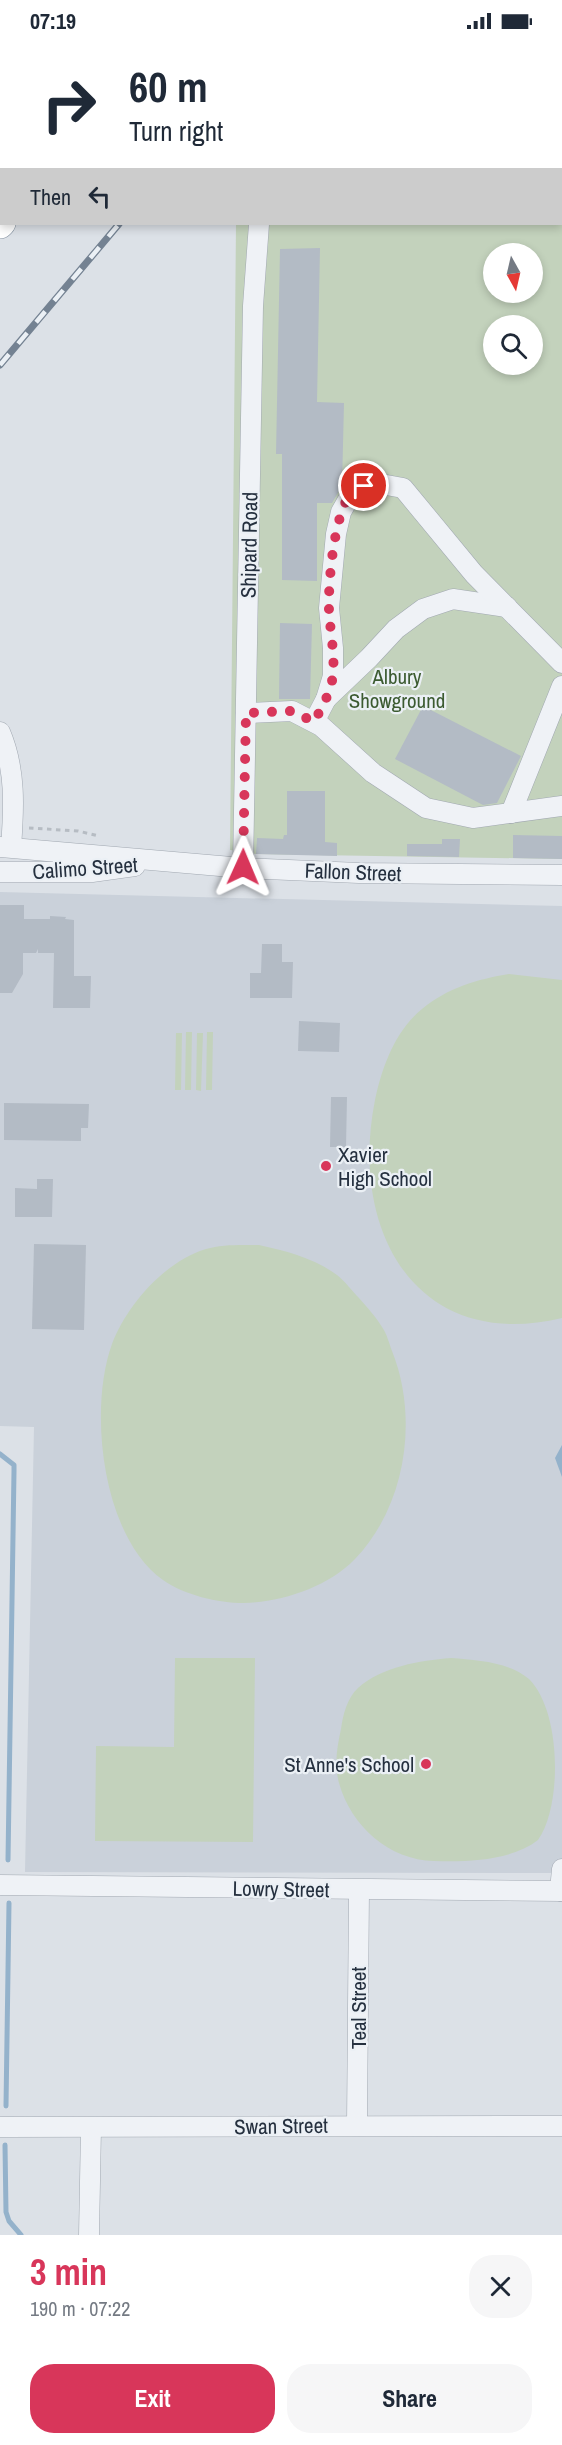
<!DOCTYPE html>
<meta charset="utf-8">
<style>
:root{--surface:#fff;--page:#f6f6f7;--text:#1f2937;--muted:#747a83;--accent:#d8365a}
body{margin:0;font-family:"Archivo Narrow",sans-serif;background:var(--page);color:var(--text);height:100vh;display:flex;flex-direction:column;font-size:22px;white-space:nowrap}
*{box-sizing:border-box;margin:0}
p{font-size:20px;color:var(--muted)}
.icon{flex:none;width:33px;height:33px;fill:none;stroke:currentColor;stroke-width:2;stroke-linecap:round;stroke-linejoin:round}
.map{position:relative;height:2193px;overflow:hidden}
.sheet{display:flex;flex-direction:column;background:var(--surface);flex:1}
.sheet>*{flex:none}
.banner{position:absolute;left:0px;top:0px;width:562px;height:183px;box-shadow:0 3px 9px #0003;background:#fff;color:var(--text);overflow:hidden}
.needle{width:39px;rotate:172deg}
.controls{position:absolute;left:483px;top:201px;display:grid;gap:12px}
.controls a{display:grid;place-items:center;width:60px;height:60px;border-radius:50%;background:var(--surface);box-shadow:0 3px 9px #0003;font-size:30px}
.pin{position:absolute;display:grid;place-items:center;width:51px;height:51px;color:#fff;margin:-26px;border:3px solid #fff;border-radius:50%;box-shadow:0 2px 6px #0007}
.me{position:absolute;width:66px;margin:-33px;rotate:1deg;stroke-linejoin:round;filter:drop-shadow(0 0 4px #0008)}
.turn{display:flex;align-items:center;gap:21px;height:126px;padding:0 30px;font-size:27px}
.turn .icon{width:78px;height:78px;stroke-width:2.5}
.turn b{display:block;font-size:42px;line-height:51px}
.then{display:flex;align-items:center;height:57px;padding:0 30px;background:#0003;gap:12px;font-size:22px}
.round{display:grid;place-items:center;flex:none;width:63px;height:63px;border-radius:24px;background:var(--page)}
.overview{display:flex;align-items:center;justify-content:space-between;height:102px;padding:0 30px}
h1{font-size:36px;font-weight:700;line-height:45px;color:var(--accent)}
.button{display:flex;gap:12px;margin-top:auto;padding:12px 30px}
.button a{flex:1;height:69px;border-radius:24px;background:var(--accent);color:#fff;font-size:24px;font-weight:700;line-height:69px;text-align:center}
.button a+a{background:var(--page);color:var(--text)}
.status{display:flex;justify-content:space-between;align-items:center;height:42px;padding:0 30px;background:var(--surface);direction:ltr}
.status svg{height:16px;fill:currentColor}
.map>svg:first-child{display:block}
</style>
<div class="status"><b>07:19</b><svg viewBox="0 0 49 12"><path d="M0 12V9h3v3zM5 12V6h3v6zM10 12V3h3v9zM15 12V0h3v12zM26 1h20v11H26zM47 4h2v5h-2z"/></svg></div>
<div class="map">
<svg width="562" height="2193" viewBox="0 0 562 2193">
<rect width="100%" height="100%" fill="#dce1e7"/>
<!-- built -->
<polygon fill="#cad1da" points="0,850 562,864 562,1831 25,1830 34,1385 0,1384"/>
<!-- green -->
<g fill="#c3d2bc" fill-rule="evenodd">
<path d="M314,0H562V817L256,812L230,808L236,182H561V2L313,1ZM494,212H532V250H494ZM494,284H532V322H494Z"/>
<path d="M509,932L562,938V1276C415,1311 349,1187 375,1058C382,1025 395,989 422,967C447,946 478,937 509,932Z"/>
<polygon points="186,990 192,990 191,1048 185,1048"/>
<polygon points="207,990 213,990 212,1048 206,1048"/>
<polygon points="176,991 182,991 181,1048 175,1048"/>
<polygon points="197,991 203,991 201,1049 196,1048"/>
<path d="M259,1203C286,1209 314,1216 337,1233C345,1239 352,1249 359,1256C367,1265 376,1275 382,1285C387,1292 389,1301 392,1309C419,1376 406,1464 355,1517C328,1545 282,1560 244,1561C218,1561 184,1553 163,1538C102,1495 88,1368 112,1302C127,1263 164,1220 206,1207C222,1202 242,1203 259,1203Z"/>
<polygon points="175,1616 255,1616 253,1800 95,1799 96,1704 174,1705"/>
<path d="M451,1616C477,1618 509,1620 529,1637C562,1670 562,1765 538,1798C511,1819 467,1820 434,1819C389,1818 351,1784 339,1741C334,1723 337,1705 341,1687C343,1673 347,1656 358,1646C383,1624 419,1619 451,1616Z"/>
</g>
<!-- water -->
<polygon fill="#94b2cb" points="562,1403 562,1435 555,1416"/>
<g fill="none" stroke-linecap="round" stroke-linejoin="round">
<!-- stream -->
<g stroke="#94b2cb" stroke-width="5">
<polyline points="0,1412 14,1423 14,1429 8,1818"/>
<polyline points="6,2064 9,1861"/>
<polyline points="5,2103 6,2170 9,2179 21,2193"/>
</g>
</g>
<!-- building -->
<g fill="#b3bbc5">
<polygon points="320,206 317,360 344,361 342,444 332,461 317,461 317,539 282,538 282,412 276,412 280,207"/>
<polygon points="280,581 312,582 310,657 279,657"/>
<polygon points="423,664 521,714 497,761 483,763 395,717"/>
<polygon points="287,749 325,749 325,800 337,801 337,814 256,812 257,796 283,797 284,793 287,793"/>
<polygon points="513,793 562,794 562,817 513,816"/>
<polygon points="442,797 460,797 459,815 407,814 407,802 442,802"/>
<polygon points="0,863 24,863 24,877 50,877 50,874 66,875 65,877 74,878 74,934 91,934 90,966 53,966 54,911 38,911 38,907 36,911 23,911 23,932 12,951 0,951"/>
<polygon points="262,902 282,902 282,920 293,920 292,956 250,956 250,931 261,931"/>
<polygon points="299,979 340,981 339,1010 298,1009"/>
<polygon points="331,1055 347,1055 346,1105 330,1105"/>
<polygon points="4,1061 89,1062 88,1086 81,1086 81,1099 4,1098"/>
<polygon points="37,1137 53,1137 52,1175 15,1175 15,1146 37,1147"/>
<polygon points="34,1202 86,1203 84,1288 32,1287"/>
</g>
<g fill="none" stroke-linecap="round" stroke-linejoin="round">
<!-- minor casing -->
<g stroke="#a1a8b1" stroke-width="21">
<g id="minor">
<polyline points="409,2 411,0"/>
<polyline points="326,657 369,616 396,587 423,567 453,557 507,565"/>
<polyline points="246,671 292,669 321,684 373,731 426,766 473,776 562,764"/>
<polyline points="314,680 326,657 333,634 333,606 329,566 336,492 341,470 353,449 364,444 381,442 403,446 474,532 562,621"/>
<path d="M0,690C16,727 14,766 11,805"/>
<polyline points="511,771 562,644"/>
<polyline points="0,805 243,826 359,831 562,833"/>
<polyline points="243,826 253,264 259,182"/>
<polyline points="0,830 92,830 135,824"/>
<polyline points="0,1843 562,1849"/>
<polyline points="560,1849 562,1827"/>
<polyline points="357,2083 359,1848"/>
<polyline points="0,2085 562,2084"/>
<polyline points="89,2193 91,2086"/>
</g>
</g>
<!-- highway casing -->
<g stroke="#82909f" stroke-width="28">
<g id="highway">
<polyline points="92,2 93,0"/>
<polyline points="152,2 153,0"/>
<polyline points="0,112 2,110"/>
<polyline points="0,183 2,181"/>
</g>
</g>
<!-- path -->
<g stroke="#b6bcc3" stroke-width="3" stroke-dasharray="4.5 4.5" stroke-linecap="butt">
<polyline points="12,2 13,0"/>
<polyline points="0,16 2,14"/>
<polyline points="29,786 78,789 99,794"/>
</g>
<!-- minor -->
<use href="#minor" stroke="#eff2f6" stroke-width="20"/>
<!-- highway -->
<use href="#highway" stroke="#fff" stroke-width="27"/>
<!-- rail casing -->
<g stroke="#748292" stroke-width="7">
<g id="rail">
<polyline points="271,2 272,0"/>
<polyline points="0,323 119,182"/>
</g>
</g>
<!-- rail -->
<use href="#rail" stroke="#ebf0f5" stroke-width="4.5" stroke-dasharray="14" stroke-linecap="butt"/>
</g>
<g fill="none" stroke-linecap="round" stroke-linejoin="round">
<!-- route -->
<path stroke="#d8365a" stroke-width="10" stroke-dasharray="0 18" d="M243,825L246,671L292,669L314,680C322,665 331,650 333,633C335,611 330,589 329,568C328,541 334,470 352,450C355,447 360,446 364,444"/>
</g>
<!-- markers -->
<g fill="#d8365a" stroke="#ebf0f5" stroke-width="2">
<circle cx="326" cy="1124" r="6"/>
<circle cx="426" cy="1722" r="6"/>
</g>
<g text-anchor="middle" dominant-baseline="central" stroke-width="4.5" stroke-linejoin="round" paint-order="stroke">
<!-- street labels -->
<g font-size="21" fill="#25303f" stroke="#ebf0f5">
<text transform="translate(249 503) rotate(-89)">Shipard Road</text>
<text transform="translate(85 826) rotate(-4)">Calimo Street</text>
<text transform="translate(353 830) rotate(2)">Fallon Street</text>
<text transform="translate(281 1847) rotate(1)">Lowry Street</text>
<text transform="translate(358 1966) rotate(-90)">Teal Street</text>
<text transform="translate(281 2084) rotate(-1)">Swan Street</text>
</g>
<!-- park labels -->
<g font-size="21" fill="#3c5b31" stroke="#ebf0f5">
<text x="397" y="634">Albury<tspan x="397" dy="24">Showground</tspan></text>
</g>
<!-- poi labels -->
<g font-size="21" fill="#25303f" stroke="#ebf0f5" text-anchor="start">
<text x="338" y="1112">Xavier<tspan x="338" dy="24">High School</tspan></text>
<text x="414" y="1722" text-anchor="end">St Anne's School</text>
</g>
</g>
</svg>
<div class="controls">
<a><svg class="needle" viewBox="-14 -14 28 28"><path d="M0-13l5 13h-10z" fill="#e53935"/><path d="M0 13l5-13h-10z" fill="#747a83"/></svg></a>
<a><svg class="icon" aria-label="search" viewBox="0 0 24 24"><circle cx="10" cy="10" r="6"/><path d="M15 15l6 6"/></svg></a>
</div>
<div class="pin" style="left:364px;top:444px;background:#d93025"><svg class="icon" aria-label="arrive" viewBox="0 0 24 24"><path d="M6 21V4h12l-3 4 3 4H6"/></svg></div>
<svg class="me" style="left:243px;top:825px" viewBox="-20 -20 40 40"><path d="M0-17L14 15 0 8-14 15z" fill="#d8365a" stroke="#fff" stroke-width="4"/></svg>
<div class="banner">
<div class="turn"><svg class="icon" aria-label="right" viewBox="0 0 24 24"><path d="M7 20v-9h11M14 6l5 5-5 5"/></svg><div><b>60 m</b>Turn right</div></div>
<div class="then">Then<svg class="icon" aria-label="left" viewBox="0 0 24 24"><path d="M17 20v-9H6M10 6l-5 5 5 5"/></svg></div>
</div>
</div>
<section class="sheet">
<div class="overview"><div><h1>3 min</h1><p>190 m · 07:22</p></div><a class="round"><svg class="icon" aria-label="close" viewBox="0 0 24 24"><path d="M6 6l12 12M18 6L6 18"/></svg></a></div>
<div class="button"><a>Exit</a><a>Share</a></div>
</section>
